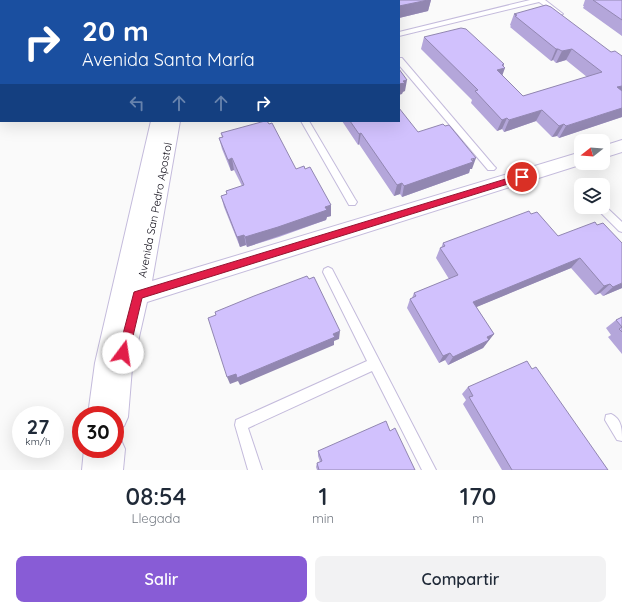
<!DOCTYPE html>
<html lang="es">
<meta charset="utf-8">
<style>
:root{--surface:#fff;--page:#f2f2f3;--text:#1f2937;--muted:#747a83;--accent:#885cd6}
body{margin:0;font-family:Quicksand,sans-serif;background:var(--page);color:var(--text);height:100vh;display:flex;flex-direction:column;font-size:15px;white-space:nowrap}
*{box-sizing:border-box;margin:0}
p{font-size:13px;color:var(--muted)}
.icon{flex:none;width:22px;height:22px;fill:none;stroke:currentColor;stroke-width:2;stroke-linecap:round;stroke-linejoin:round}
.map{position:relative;height:470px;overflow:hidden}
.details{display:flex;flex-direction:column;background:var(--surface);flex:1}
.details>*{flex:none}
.guide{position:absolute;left:0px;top:0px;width:400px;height:122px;box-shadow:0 4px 16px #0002;background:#1a4fa0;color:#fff;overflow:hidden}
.needle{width:26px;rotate:253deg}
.fabs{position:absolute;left:574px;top:134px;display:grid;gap:8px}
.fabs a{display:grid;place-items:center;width:36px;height:36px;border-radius:8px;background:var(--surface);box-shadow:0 4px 16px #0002;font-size:20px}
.speed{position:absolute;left:12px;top:406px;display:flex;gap:8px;font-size:20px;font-weight:700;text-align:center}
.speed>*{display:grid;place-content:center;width:52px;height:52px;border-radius:50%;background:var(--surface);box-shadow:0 4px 16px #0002;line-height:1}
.speed small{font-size:10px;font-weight:400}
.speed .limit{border:6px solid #d22;background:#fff;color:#111}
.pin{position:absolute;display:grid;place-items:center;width:34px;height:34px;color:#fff;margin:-17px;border:2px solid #fff;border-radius:50%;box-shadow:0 1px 4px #0007}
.me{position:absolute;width:44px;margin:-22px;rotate:14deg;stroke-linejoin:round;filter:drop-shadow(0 0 3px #0008)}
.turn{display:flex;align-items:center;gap:14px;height:84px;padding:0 16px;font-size:18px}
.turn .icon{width:52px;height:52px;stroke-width:2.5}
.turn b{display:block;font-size:28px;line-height:34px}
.lanes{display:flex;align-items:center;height:38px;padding:0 16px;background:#0003;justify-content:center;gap:20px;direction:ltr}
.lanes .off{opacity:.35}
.eta{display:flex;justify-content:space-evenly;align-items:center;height:68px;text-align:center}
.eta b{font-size:24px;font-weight:600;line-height:28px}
.primary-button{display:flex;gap:8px;margin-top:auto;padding:8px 16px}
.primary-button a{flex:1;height:46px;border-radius:8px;background:var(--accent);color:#fff;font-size:16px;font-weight:600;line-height:46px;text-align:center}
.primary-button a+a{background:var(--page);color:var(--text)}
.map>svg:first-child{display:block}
</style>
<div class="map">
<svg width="622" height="470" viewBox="0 0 622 470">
<rect width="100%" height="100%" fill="#fafafa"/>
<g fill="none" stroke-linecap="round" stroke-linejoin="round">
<!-- river -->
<polygon fill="#c8b3fd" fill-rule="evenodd" points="0,97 1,97 0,116"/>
<!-- lane casing -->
<g stroke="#c4bbdc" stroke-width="2">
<g id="lane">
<rect x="5" y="0" width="7" height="1"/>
<rect x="344" y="0" width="7" height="1"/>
<polygon points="530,0 545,0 563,14 558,15 539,2 399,36 399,32"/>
<polygon points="399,58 402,58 494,166 496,168 494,170 488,170 399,65"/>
<polygon points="301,121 309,121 355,199 357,202 355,205 349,205"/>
<polygon points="603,204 622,222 622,232 619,231 598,210 596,207 603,207"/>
<polygon points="328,267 332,269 436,470 422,470 372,371 248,428 262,470 248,470 235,425 236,420 367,361 323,272 324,269"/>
<path d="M611,414C622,419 622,430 622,441L617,440L605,420L606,415Z"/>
</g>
</g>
<!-- street casing -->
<g stroke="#c4bbdc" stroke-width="2">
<g id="street">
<polygon points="39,0 56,0 38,1"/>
<rect x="178" y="0" width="14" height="1"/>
<rect x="0" y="9" width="1" height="8"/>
<polygon points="151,121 180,121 152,281 581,152 581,163 586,163 147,302 132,368 128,417 124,426 115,430 115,415 88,415 95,363"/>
<polygon points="622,140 622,152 603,158 603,146"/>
<polygon points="115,437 121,440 125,449 123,470 82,470 84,449 115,449"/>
</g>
</g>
<!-- lane -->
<use href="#lane" fill="#fff" fill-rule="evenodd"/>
<!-- street -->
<use href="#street" fill="#fff" fill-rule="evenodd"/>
</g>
<!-- wall -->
<g fill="#b4a6da">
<polygon points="376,0 431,0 428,11 399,18 399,1 377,1"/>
<polygon points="585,0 622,0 622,36 583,8 584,6 583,6"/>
<polygon points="514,14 622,56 622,117 559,138 557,136 552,137 536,121 504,132 502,129 497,131 471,103 472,100 421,49 424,37 504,64 502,75 523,96 587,77 566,60 556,63 553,60 551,61 510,27 511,26 510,25"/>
<polygon points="342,121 399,121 418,132 472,169 470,169 469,173 402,197 400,194 394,196 359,144 358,145"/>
<polygon points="221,133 296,169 305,169 331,205 331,216 327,217 326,220 279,237 247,247 246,245 240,247 224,207 221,196 227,194 226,191 242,186 234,170 231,171 222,149 219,138 222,137"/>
<polygon points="531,214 622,288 603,296 600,293 595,295 571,268 476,307 494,334 489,340 483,348 448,365 445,360 439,363 407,308 410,299 412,298 414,293 449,279 436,258 440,248 441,248 443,243"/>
<polygon points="622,317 622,354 608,337 611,335 606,328 616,320"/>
<polygon points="532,369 608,470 502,470 463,404 466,400 462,394 468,387"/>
<polygon points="390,431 415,470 317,470 316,467 317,463 320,462 318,456 318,451"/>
</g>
<!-- shaded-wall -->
<g fill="#9287b1">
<polygon points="428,0 431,0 428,11 399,18 399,6"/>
<polygon points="556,49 558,49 553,60 551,61"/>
<polygon points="572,49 566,60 556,63 562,51"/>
<polygon points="504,64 502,69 505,68 501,79 497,70 502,65"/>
<polygon points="407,80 405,91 403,92 402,94 399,95 399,84 403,81"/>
<polygon points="622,86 622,95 617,87"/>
<polygon points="622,108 622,117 559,138 566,126"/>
<polygon points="542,110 536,121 504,132 509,120"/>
<polygon points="507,118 502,129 497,131 502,120"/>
<polygon points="564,124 557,136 552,137 559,126"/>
<polygon points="361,133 359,144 358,145 359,134"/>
<polygon points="232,158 234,170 231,171 228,160"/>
<polygon points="476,158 472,169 470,169 469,173 402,197 404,186"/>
<polygon points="402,183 400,194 394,196 397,185"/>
<polygon points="331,205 331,216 327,217 326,220 247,247 245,237"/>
<polygon points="244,235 246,245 240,247 237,237"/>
<polygon points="580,258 571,268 467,311 473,302"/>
<polygon points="622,283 622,288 603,296 613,287"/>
<polygon points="610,284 600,293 595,295 604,286"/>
<polygon points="340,331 339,339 334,341 334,345 240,385 238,381 230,384 227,377"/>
<polygon points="494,334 483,348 448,365 453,357 487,337"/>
<polygon points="450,353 445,360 439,363 443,356"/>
</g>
<!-- building -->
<g fill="#d1c1fd" stroke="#9287b1">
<rect x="230" y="0" width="43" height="1"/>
<polygon points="388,0 428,0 399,6 399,1 389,1"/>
<polygon points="593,0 622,0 622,20"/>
<polygon points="546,5 551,7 611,52 615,51 622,56 622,86 617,87 622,91 622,108 566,126 564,124 559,126 542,110 509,120 507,118 502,120 475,91 478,90 424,37 461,28 466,29 504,64 502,65 505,68 497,70 523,96 602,72 572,49 562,51 558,49 556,49 515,16 517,15 514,14"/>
<polygon points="399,69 407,80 403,81 405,83 399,84"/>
<polygon points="399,108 418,132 443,124 445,126 449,125 476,158 471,159 473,162 404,186 402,183 397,185 361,133 359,134 350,121 399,121"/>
<polygon points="265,121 267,121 269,124 272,123 296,169 304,166 305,169 310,167 331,205 325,207 327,210 278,227 245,237 244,235 237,237 221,196 227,194 226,191 244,185 232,158 228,160 219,138 223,137 221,133"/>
<polygon points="529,211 531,214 537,212 558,236 595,222 597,225 603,223 622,243 622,283 613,287 610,284 604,286 580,258 473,302 494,334 487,337 489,340 453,357 450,353 443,356 410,299 416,296 414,293 458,275 440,248 445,246 443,243"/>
<polygon points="307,276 309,279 314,277 340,331 333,334 335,337 237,378 236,374 227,377 208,318 216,315 215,312 254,296"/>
<polygon points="622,317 622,327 616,320"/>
<polygon points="622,327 622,332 619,329"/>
<polygon points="527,361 532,369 536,367 608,470 512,470 469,397 473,396 468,387"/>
<polygon points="386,421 390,431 395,428 415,470 319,470 317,463 322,461 318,451"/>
</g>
<!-- route -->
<polygon fill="#e11d48" stroke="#92132f" points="522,174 524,175 524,179 142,298 129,353 127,357 123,358 120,357 118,353 134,292"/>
<g text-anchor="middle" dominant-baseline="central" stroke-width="3.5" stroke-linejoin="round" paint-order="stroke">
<!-- street labels -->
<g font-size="11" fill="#120f1a" stroke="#fff">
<text transform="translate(155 210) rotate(-79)">Avenida San Pedro Apostol</text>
</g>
</g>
</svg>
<div class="fabs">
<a><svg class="needle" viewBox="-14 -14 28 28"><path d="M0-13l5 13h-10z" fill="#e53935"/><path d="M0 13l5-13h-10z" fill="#747a83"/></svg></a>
<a><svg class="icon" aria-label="layers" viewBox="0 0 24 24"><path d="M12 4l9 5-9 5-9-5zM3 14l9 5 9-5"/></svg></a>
</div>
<div class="speed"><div>27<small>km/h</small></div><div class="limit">30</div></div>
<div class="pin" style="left:522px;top:177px;background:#d93025"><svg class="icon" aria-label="arrive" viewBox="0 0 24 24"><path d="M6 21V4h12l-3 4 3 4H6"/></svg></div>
<svg class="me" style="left:123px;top:353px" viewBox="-20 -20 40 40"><circle r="19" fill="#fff"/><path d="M0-13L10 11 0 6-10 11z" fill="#e11d48"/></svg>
<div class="guide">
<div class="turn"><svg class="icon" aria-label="right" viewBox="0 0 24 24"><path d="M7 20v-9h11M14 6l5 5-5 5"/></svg><div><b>20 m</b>Avenida Santa María</div></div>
<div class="lanes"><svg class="icon off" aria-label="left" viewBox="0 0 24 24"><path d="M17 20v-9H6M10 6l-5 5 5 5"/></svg><svg class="icon off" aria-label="ahead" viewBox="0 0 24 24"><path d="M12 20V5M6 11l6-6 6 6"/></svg><svg class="icon off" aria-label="ahead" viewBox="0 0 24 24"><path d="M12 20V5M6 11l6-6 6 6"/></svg><svg class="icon" aria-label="right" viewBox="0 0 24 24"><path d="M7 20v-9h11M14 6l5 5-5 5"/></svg></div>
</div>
</div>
<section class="details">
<div class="eta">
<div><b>08:54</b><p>Llegada</p></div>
<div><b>1</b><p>min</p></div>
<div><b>170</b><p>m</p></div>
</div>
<div class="primary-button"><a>Salir</a><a>Compartir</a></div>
</section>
